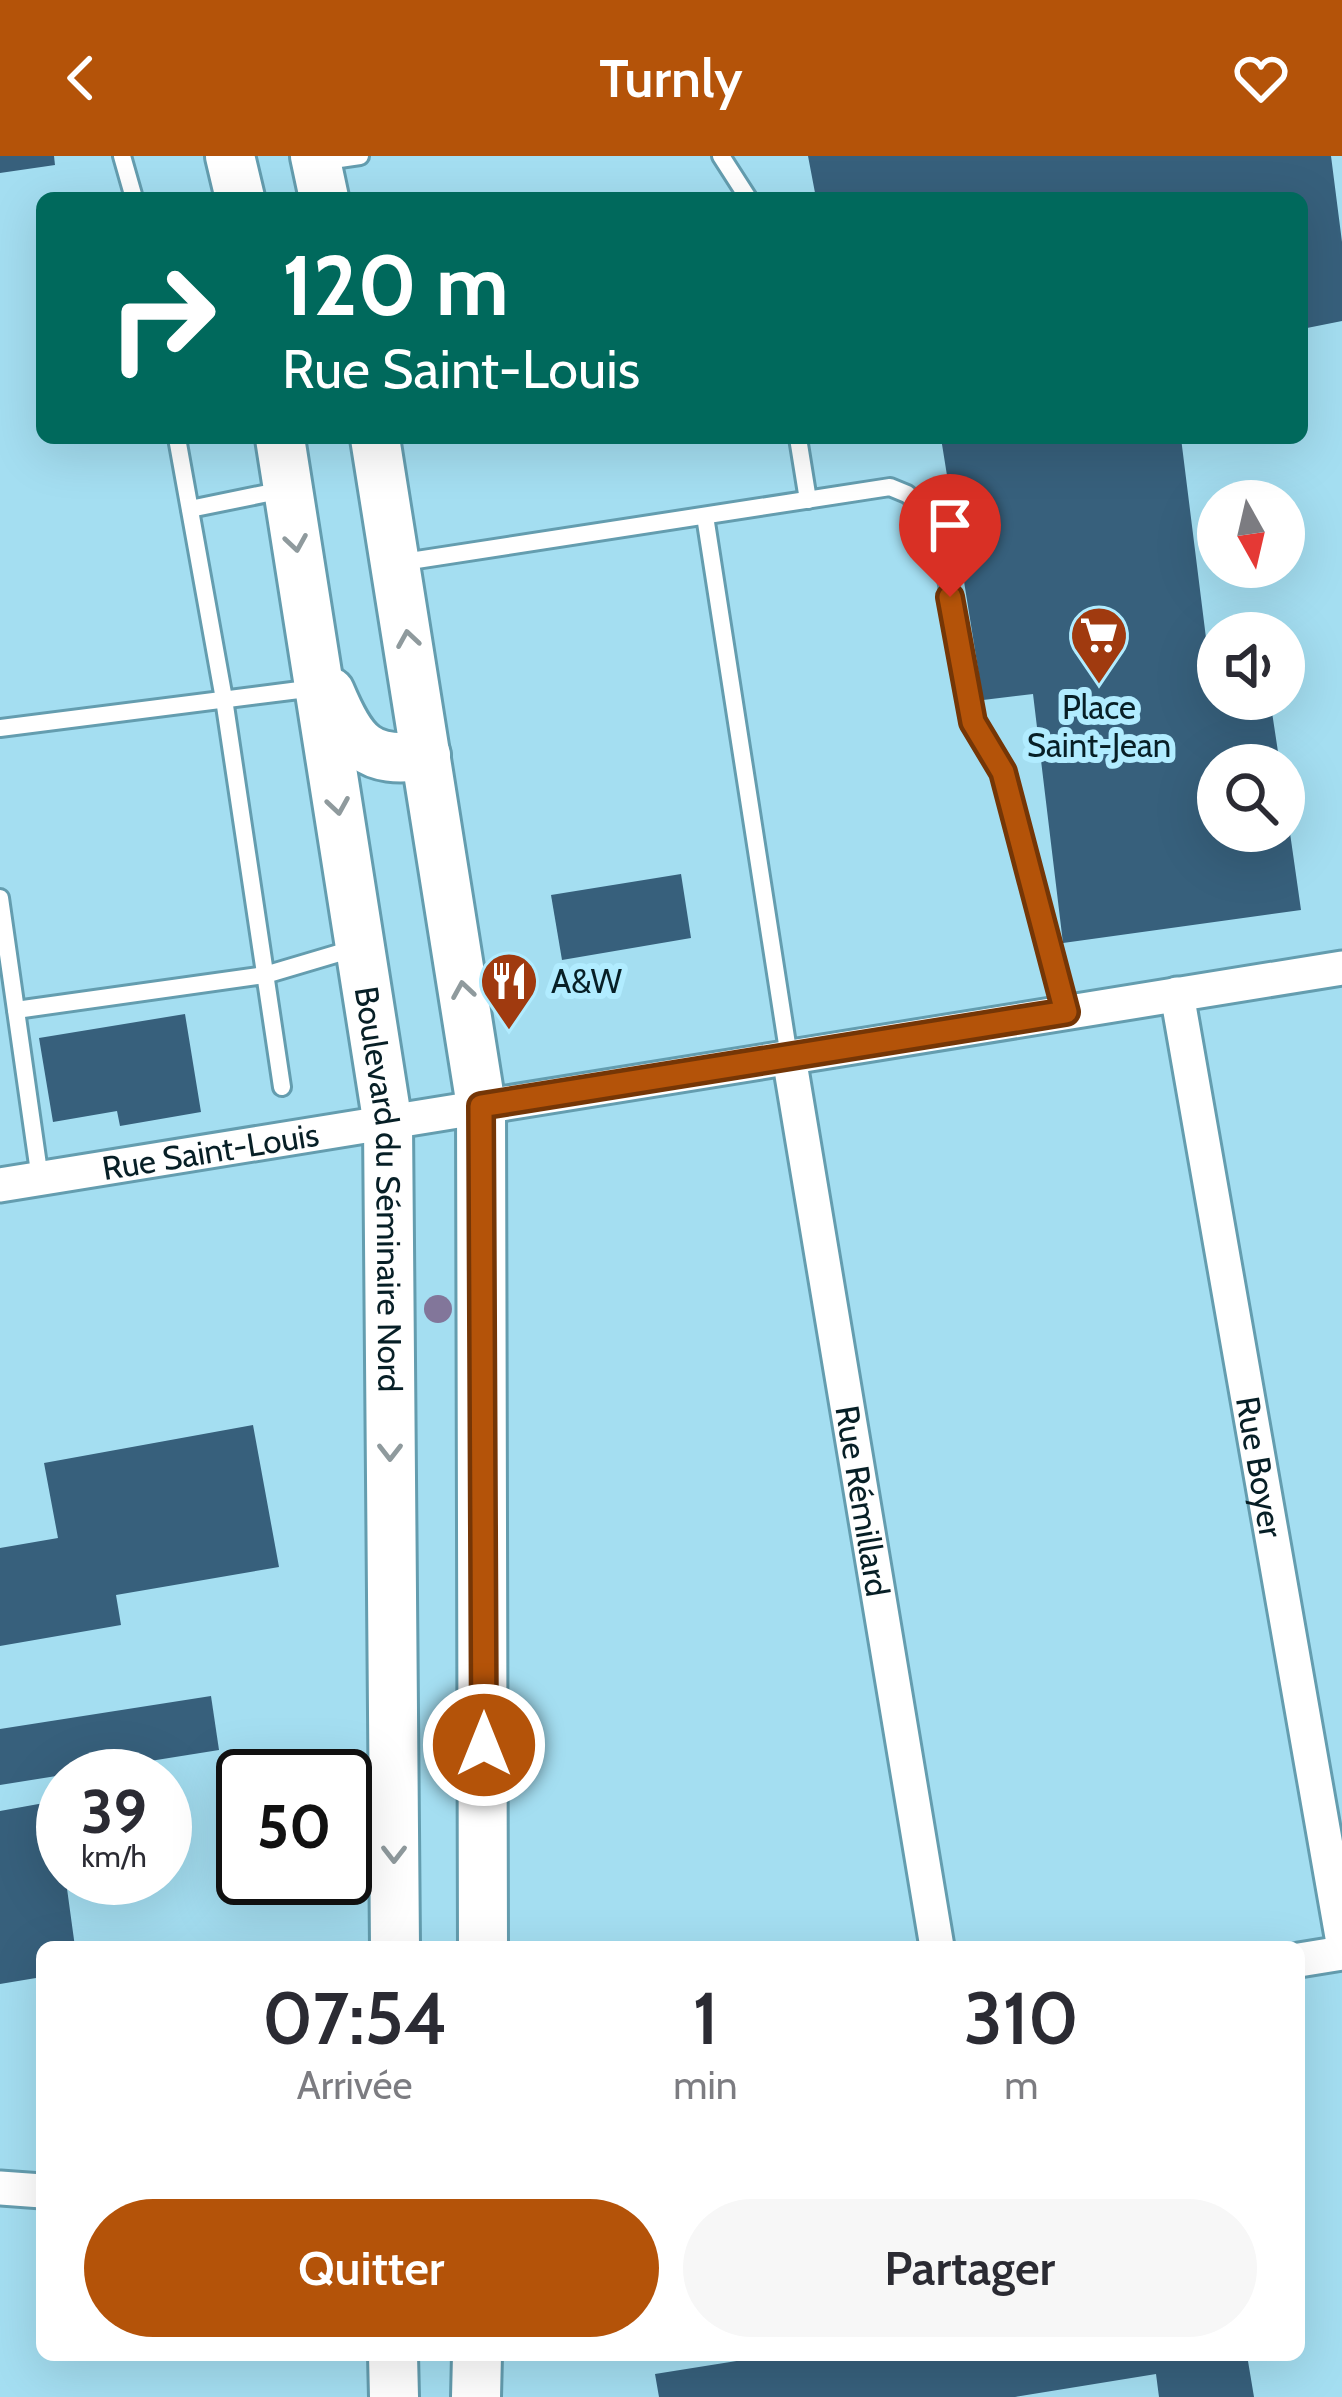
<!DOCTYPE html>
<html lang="fr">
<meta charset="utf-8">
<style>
:root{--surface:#fff;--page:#f7f7f7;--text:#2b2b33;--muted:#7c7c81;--accent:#b45309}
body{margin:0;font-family:Cabin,sans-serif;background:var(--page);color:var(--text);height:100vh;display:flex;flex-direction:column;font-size:45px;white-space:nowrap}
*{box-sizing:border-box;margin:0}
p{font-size:39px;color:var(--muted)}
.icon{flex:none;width:66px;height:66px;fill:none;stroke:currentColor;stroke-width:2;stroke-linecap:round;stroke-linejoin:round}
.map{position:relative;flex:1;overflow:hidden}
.drawer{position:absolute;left:36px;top:1785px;width:1269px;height:420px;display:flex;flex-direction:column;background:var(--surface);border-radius:18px;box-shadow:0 12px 48px #0002}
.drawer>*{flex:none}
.top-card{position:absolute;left:36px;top:36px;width:1272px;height:252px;border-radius:18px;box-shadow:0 12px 48px #0002;background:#00695c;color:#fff;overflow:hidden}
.needle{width:78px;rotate:172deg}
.buttons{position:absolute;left:1197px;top:324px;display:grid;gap:24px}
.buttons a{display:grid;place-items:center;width:108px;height:108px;border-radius:50%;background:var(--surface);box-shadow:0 12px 48px #0002;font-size:60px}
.speed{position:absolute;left:36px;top:1593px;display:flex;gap:24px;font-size:60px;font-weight:700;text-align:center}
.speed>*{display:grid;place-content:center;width:156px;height:156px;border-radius:50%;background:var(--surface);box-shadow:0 12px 48px #0002;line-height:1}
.speed small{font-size:30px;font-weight:400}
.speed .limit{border:6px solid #111;border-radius:18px;background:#fff;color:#111}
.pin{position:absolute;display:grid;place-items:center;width:102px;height:102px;color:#fff;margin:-123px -51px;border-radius:50% 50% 50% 0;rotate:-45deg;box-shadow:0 0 12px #0007}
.pin .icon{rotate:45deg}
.me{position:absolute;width:132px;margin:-66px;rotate:0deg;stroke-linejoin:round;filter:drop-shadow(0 0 9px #0008)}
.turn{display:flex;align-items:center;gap:42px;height:252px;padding:0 48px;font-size:54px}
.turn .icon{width:156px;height:156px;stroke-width:2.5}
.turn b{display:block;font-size:84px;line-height:102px}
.eta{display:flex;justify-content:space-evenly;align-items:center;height:204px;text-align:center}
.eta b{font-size:72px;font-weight:600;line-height:84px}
.cta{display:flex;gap:24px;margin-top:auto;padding:24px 48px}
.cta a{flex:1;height:138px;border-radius:72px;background:var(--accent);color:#fff;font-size:48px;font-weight:600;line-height:138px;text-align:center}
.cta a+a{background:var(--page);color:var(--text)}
header{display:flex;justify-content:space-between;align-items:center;height:156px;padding:0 48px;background:var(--accent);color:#fff;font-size:54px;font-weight:600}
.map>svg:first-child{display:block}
</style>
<header><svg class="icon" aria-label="back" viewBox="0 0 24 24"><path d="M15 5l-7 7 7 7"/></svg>Turnly<svg class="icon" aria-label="heart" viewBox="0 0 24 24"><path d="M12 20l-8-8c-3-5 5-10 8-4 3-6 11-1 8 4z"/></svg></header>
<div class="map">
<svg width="1342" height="2241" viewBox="0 0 1342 2241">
<rect width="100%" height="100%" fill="#a4def1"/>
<!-- building -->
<g fill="#37607c">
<polygon points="0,0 54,0 55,9 0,17"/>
<polygon points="808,0 1331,0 1342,86 1342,165 1302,173 1302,42 816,42"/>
<polygon points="941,282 1181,282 1211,522 1218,522 1218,543 1270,543 1280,609 1218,609 1218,675 1284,675 1287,656 1301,754 1063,787 1033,538 983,544"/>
<polygon points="681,718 691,782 562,804 551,739"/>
<polygon points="185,858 201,956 120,970 117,955 53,966 39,882"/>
<polygon points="253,1269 279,1411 116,1439 121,1469 0,1490 0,1392 58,1382 44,1307"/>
<polygon points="211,1540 219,1594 0,1629 0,1573"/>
<polygon points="55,1645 75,1791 42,1791 42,1821 0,1828 0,1655"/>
<polygon points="748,2199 1247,2199 1254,2241 1159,2241 1156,2218 1015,2241 659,2241 655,2218 749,2203"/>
</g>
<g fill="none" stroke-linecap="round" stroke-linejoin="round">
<!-- service casing -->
<g stroke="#649daf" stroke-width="22">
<g id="service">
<polyline points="122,0 134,42"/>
<polyline points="721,0 748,42"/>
<polyline points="319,6 360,0"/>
<polyline points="177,282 224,543 282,931"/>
<polyline points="798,282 808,344"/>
<polyline points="190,353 283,334"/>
<polyline points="705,360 789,901"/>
<polyline points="397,407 890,331 907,338 924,352 942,396 973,565 1003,616 1066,856"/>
<polyline points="0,572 315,532"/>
<polyline points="0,742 40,1023"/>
<polyline points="16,854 265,819 356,792"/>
</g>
</g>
<!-- minor casing -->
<g stroke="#649daf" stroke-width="39">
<g id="minor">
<path id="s1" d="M1177,838L1342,1781"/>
<path id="s2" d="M789,901L937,1791"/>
<path id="s3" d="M0,1029L1342,812"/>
<polyline points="1299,1804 1342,1797"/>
<polyline points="0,2032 42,2035"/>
</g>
</g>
<!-- secondary casing -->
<g stroke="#649daf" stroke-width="54">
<g id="secondary">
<polyline points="230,0 240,42"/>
<polyline points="315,0 324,42"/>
<path id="s4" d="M280,282L388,969L395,1791"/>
<polyline points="375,282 481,950 483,1791"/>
<path d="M330,536C352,588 367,609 426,599"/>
<polyline points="393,2199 394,2241"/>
<polyline points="476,2241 477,2199"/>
</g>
</g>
<!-- service -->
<use href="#service" stroke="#fff" stroke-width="16"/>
<!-- minor -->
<use href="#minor" stroke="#fff" stroke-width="33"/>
<!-- secondary -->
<use href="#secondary" stroke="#fff" stroke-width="48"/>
</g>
<!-- trees -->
<circle fill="#82769a" cx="438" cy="1153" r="14"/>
<!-- one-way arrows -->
<defs><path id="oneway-chevron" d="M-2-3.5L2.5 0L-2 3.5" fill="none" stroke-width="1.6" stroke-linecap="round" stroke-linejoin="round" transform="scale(3)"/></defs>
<g stroke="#8f9a9d">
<use href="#oneway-chevron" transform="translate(296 387) rotate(81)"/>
<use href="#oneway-chevron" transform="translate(408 483) rotate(-99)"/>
<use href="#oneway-chevron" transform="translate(338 650) rotate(81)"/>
<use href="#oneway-chevron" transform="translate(463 834) rotate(-99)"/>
<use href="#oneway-chevron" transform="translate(390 1296) rotate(90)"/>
<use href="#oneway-chevron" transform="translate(394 1698) rotate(90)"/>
</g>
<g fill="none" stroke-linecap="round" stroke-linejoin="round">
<!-- route casing -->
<g stroke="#753606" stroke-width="30">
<polyline id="route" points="484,1589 481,950 1066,856 1003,616 973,566 950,441"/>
</g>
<!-- route -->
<use href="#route" stroke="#b45309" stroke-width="21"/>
</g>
<!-- icons -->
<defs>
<g id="supermarket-pin" transform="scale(3)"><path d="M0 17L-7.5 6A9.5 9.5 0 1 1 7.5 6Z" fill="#a03a0f" stroke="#b1ecff"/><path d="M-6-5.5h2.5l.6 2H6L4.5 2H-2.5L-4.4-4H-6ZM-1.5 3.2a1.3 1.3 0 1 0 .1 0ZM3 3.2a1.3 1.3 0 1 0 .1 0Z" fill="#fff"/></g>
<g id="restaurant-pin" transform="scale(3)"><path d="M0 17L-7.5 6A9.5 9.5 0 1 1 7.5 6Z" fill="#a03a0f" stroke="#b1ecff"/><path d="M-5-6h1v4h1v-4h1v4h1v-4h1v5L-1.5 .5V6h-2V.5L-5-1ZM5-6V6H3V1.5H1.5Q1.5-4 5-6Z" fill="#fff"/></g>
</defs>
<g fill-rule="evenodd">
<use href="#supermarket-pin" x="1099" y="479"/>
<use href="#restaurant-pin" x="509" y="825"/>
</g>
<g text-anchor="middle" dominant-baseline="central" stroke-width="12" stroke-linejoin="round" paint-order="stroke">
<!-- poi labels -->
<g font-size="33" fill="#071f26" stroke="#b1ecff">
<text x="1099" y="551">Place<tspan x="1099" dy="38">Saint-Jean</tspan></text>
<text x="551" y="825" text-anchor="start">A&amp;W</text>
</g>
<!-- street labels -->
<g font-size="33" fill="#071f26" stroke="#b1ecff">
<text stroke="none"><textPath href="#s3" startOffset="213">Rue Saint-Louis</textPath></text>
<text stroke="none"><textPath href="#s4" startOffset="759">Boulevard du Séminaire Nord</textPath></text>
<text stroke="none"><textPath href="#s1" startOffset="480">Rue Boyer</textPath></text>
<text stroke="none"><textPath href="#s2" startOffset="450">Rue Rémillard</textPath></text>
</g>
</g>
</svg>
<div class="buttons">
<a><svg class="needle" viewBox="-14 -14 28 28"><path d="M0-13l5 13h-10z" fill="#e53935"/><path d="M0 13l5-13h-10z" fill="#7c7c81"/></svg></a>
<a><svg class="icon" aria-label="sound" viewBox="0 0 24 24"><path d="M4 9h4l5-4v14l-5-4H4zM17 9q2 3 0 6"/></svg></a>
<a><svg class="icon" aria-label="search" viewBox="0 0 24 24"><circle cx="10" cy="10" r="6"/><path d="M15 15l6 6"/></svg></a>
</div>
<div class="speed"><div>39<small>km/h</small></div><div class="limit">50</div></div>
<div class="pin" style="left:950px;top:441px;background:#d93025"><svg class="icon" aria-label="arrive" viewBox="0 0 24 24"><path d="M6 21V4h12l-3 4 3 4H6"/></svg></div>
<svg class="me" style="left:484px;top:1589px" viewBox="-20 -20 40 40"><circle r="17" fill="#b45309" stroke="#fff" stroke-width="3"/><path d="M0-11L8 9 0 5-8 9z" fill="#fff"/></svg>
<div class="top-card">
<div class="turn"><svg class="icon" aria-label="right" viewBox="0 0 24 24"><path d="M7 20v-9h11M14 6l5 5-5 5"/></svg><div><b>120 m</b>Rue Saint-Louis</div></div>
</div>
<section class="drawer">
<div class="eta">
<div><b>07:54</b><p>Arrivée</p></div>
<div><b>1</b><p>min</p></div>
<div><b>310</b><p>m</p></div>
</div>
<div class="cta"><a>Quitter</a><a>Partager</a></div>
</section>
</div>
